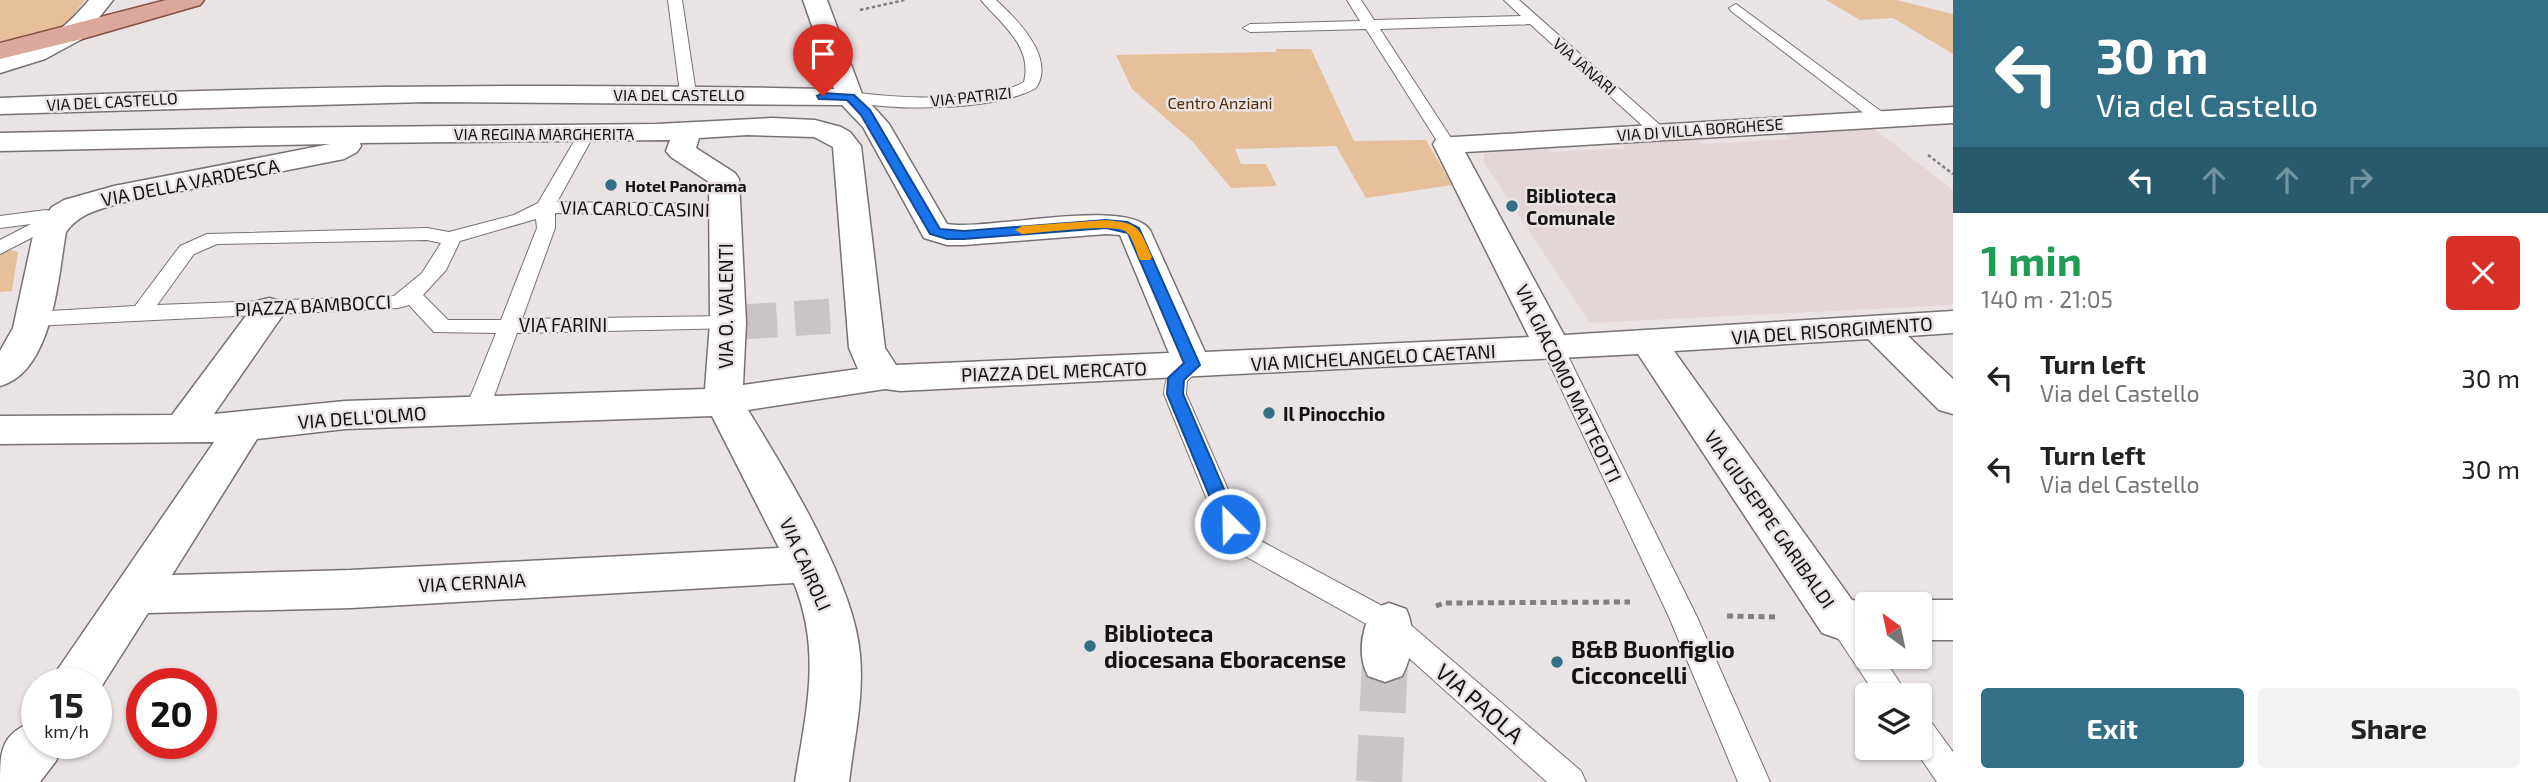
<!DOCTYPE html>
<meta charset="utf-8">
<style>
:root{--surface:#fff;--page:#f2f2f2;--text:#222;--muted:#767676;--accent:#337087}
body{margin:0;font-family:"Exo 2",sans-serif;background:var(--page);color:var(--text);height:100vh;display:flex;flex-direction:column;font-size:26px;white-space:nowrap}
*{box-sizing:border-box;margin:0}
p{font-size:23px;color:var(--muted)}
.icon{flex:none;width:38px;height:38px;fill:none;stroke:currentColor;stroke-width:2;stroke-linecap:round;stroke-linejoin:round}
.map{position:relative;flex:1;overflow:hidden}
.sheet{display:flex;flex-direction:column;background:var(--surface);width:595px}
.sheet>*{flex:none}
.guide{background:#337087;color:#fff;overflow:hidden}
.needle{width:46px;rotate:327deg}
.controls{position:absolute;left:1855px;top:592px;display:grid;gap:14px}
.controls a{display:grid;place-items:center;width:77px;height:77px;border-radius:7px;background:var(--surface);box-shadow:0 2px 5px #0004;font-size:35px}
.speed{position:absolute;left:21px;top:668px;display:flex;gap:14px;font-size:35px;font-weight:700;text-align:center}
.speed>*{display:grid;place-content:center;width:91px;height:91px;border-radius:50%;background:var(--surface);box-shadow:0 2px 5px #0004;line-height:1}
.speed small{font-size:18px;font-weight:400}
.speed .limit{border:10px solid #d22;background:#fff;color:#111}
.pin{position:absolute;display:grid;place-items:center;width:60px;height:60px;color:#fff;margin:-72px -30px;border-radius:50% 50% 50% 0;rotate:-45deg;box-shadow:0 0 7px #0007}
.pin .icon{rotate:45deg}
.me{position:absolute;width:77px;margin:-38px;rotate:337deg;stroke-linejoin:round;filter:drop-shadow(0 0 5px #0008)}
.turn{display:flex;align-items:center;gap:24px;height:147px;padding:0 28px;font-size:32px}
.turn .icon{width:91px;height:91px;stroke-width:2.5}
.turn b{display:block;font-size:49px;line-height:60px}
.lanes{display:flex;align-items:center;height:66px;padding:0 28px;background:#0003;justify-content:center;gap:35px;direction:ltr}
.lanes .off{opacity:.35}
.round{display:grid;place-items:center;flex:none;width:74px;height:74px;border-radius:7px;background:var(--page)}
.overview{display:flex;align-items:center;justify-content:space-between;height:119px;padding:0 28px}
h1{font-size:42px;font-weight:700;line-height:52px;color:#1e9e55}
.action{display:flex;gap:14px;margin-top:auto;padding:14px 28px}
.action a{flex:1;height:80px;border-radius:7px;background:var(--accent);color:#fff;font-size:28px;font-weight:700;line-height:80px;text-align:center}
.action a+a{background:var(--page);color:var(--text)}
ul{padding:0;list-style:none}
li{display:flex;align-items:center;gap:21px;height:91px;padding:0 28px}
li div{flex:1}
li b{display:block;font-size:26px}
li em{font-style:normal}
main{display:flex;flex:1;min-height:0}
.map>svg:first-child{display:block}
</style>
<main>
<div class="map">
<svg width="1953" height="782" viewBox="0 0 1953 782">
<rect width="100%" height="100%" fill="#eae3e4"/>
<!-- built -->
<polygon fill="#e4d5d7" points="1868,124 1953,190 1953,305 1590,323 1483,161 1485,152 1495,148 1544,145 1550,152 1625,148 1618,140 1692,135 1702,144 1791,139 1781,130"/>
<!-- green -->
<g fill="#e6bf9b">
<polygon points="0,0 85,0 58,34 0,45"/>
<polygon points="1826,0 1897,0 1953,14 1953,54 1893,18 1860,20"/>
<polygon points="1276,49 1311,49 1354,141 1426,140 1452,185 1366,198 1336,146 1235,149 1241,164 1266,164 1277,186 1231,188 1193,142 1132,89 1116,55 1276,52"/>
<polygon points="10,250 18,252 12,291 0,292 0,253"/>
</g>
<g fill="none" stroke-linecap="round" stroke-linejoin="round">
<!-- street-tunnel-far1 -->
<polyline stroke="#cac4c4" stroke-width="35" stroke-dasharray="35 18" stroke-linecap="butt" points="742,322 835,316"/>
<!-- street-tunnel -->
<polyline stroke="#cac4c4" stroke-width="46" stroke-dasharray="46 24" stroke-linecap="butt" points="1379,782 1385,661"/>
<!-- lane casing -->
<g stroke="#777172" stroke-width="2">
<g id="lane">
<polygon points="668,0 682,0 696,93 688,98 680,93"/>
<path d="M981,0H996C1017,19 1056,58 1036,88C995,111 889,112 844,100L842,97L844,94L850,92C895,98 985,104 1024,82C1033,46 1001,24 981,0Z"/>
<polygon points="1347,0 1361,0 1374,20 1521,16 1504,0 1519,0 1668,132 1666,136 1654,136 1530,24 1380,29 1455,144 1447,149 1439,144 1366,29 1250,32 1243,28 1250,24 1360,21"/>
<polygon points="1736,4 1886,115 1888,118 1886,121 1874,121 1731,11 1729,8"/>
<path d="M587,128L595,133L557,202L725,204L734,210L725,216L555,213V228L522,319L728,316L735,318L739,323L735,328L517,333L489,410L485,416L477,418L469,416L465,410L496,333L434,332L409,305L398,308L33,326L26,324L22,319L26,314L33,312L135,306L180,246L207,234L427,228L449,232L514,215L538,203L579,133ZM536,219L537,228L501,320H448L423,295L446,270L460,241ZM427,240L441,243L422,273L394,296L157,305L194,254L217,244Z"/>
<polygon points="63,208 72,214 70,218 0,254 0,240 31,224 0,228 0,216 46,210 53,212"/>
<polygon points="1553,341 1561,343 1564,348 1697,617 1770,782 1738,782 1669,617 1542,348 1545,343"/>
<path d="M1192,358L1200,360L1203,365L1187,381L1186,394L1241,519L1261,541L1399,615L1581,771L1586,782H1547L1379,631L1243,555L1217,524L1164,394C1165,375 1173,363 1192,358Z"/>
<path d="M1839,607C1861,615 1867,635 1867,656H1882L1908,695H1876L1825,619L1829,611Z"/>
<polygon points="1920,718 1931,722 1953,752 1953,782 1937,782 1913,747 1920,747"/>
</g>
</g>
<!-- street casing -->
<g stroke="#777172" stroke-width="3">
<g id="street">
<path d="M89,0H113L82,39L45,59L0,73V57C44,44 59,35 89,0Z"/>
<path d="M803,0H827L862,94L889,124L947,224C989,231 1127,197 1150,230L1205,352L1529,337L1433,144L1437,138L1953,107V123L1465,152L1564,335L1953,311V333L1908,336L1953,379V414L1939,410L1868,339L1674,351L1852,600L1877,604H1867V640L1839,639L1822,633L1638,354L900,391L885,389L748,410C786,472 855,584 860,655C864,697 854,740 849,782H795C806,711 822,653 794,583L351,608L148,613L96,695V684H51L58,669L214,442L0,444V416L172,415L257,301L269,298L281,301L287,309L214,414L345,401L705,389L710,323L709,182L671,157L666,151L670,140L360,143L361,146L357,152L344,159L120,203C98,210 80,213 66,232C58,277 53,372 0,386V351L13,328L34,231L52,207L64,200L114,186L330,144L0,151V133L246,128L657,124L772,118L815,120L841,127L850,132L861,146L885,348L896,365L1169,353L1120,235L1106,234L964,245H947L924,238L863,127L842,105L425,102L0,114V98C278,86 556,83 834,89ZM747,135L814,137L833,147L849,348L858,369L743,385L746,323L739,179L735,173L696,148L699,138ZM712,416L779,548L351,570L172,575L257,439L345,429Z"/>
<polygon points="1920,600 1953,600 1953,640 1920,640 1920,604 1910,604"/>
<path d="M1389,603L1406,609C1416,630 1413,655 1402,676L1385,682L1368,676C1357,655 1362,630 1372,609Z"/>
<path d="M37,720V744H63L56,761L40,782H0C0,748 2,733 37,720Z"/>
</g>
</g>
<!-- primary casing -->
<g stroke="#864f41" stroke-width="3">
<polygon id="primary" points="166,0 204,0 200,5 82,39 0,59 0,43"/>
</g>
<!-- path-far1 -->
<g stroke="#827d7e" stroke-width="2.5" stroke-dasharray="3.5 2.5" stroke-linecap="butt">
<polyline points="860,10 905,0"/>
<polyline points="1928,155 1953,174"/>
</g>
<!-- path -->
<g stroke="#827d7e" stroke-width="5" stroke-dasharray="6 4.5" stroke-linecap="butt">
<polyline points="1436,606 1444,603 1630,602"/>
<polyline points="1727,616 1778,617"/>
</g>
<!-- lane -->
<use href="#lane" fill="#fff" fill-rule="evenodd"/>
<!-- street -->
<use href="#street" fill="#fff" fill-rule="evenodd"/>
<!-- primary -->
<use href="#primary" fill="#dba99c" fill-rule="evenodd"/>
</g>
<!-- route -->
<polygon fill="#1a73e8" stroke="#114b97" stroke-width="2" points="823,93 854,95 870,110 940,229 964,231 1106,220 1127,222 1139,228 1200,365 1184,380 1183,394 1239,524 1237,529 1224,529 1221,524 1167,394 1168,378 1184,363 1128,233 1106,228 964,239 947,239 930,234 861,115 847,100 819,99 817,96"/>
<!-- slow -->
<path fill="#f59e0b" d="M1106,220C1139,223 1139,227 1152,257L1150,260H1140C1136,252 1133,236 1125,231C1113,223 1040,233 1022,234L1015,230L1022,226Z"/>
<!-- markers -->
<g fill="#337087" stroke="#eae3e4" stroke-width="2.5">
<circle cx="611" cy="185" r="7"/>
<circle cx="1512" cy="206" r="7"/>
<circle cx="1269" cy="413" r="7"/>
<circle cx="1090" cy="646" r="7"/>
<circle cx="1557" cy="662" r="7"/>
</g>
<g text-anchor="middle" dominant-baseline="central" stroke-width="5" stroke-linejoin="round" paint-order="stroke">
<!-- far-street labels -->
<g font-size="16" fill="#141212" stroke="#eae3e4">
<text transform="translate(1585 66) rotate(41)">VIA JANARI</text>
<text x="679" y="94">VIA DEL CASTELLO</text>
<text transform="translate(971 96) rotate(-6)">VIA PATRIZI</text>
<text transform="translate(112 101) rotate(-3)">VIA DEL CASTELLO</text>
<text transform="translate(1700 129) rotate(-4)">VIA DI VILLA BORGHESE</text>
<text x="544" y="133">VIA REGINA MARGHERITA</text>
</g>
<!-- far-park labels -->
<g font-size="16" fill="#502b00" stroke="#eae3e4">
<text x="1220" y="102">Centro Anziani</text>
</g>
<!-- far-poi labels -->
<g font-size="16" font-weight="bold" fill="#141212" stroke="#eae3e4" text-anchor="start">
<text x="625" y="185">Hotel Panorama</text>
</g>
<!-- street labels -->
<g font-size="19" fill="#141212" stroke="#eae3e4">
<text transform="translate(190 182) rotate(-11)">VIA DELLA VARDESCA</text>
<text transform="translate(635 208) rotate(1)">VIA CARLO CASINI</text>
<text transform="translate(313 305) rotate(-3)">PIAZZA BAMBOCCI</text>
<text transform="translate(725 306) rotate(-90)">VIA O. VALENTI</text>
<text x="563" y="324">VIA FARINI</text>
<text transform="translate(1832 330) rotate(-4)">VIA DEL RISORGIMENTO</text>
<text transform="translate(1373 357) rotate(-3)">VIA MICHELANGELO CAETANI</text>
<text transform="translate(1054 371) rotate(-2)">PIAZZA DEL MERCATO</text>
<text transform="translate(1569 383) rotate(64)">VIA GIACOMO MATTEOTTI</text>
<text transform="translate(362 417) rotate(-4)">VIA DELL'OLMO</text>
<text transform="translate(1770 519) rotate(55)">VIA GIUSEPPE GARIBALDI</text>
<text transform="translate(806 564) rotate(66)">VIA CAIROLI</text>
<text transform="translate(472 582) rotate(-3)">VIA CERNAIA</text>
</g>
<!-- poi labels -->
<g font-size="19" font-weight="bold" fill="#141212" stroke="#eae3e4" text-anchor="start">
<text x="1526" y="195">Biblioteca<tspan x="1526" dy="22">Comunale</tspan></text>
<text x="1283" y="413">Il Pinocchio</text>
</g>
<!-- near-poi labels -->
<g font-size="23" font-weight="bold" fill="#141212" stroke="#eae3e4" text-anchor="start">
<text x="1104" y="633">Biblioteca<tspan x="1104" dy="26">diocesana Eboracense</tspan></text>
<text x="1571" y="649">B&amp;B Buonfiglio<tspan x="1571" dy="26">Cicconcelli</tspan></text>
</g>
<!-- near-street labels -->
<g font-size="23" fill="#141212" stroke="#eae3e4">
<text transform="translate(1480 703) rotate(41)">VIA PAOLA</text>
</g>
</g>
</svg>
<div class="controls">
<a><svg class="needle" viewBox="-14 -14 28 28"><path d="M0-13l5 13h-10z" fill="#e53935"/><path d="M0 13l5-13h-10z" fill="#767676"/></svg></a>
<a><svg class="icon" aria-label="layers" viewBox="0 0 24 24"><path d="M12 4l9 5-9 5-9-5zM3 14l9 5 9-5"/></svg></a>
</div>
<div class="speed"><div>15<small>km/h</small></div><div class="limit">20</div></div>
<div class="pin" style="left:823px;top:96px;background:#d93025"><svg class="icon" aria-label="arrive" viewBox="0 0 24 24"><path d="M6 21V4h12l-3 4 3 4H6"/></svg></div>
<svg class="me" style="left:1230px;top:524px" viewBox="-20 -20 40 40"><circle r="17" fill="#1a73e8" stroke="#fff" stroke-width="3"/><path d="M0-11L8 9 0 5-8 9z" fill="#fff"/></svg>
</div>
<section class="sheet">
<div class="guide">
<div class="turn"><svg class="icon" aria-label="left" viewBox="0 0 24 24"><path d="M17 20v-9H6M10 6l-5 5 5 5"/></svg><div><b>30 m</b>Via del Castello</div></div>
<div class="lanes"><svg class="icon" aria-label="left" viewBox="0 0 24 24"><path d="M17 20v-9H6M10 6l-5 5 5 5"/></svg><svg class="icon off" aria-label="ahead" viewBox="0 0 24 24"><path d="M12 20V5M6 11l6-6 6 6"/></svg><svg class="icon off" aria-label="ahead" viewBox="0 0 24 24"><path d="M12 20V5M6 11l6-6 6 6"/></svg><svg class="icon off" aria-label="right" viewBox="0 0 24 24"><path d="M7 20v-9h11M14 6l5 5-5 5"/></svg></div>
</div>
<div class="overview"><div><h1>1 min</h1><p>140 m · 21:05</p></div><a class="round" style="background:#d93025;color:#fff"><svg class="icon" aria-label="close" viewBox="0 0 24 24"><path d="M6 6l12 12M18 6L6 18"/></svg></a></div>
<ul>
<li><svg class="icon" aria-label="left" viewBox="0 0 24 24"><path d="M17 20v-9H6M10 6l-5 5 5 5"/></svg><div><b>Turn left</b><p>Via del Castello</p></div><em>30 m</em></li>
<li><svg class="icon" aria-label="left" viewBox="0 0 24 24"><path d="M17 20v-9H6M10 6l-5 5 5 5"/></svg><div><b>Turn left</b><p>Via del Castello</p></div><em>30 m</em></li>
</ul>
<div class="action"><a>Exit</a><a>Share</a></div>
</section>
</main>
